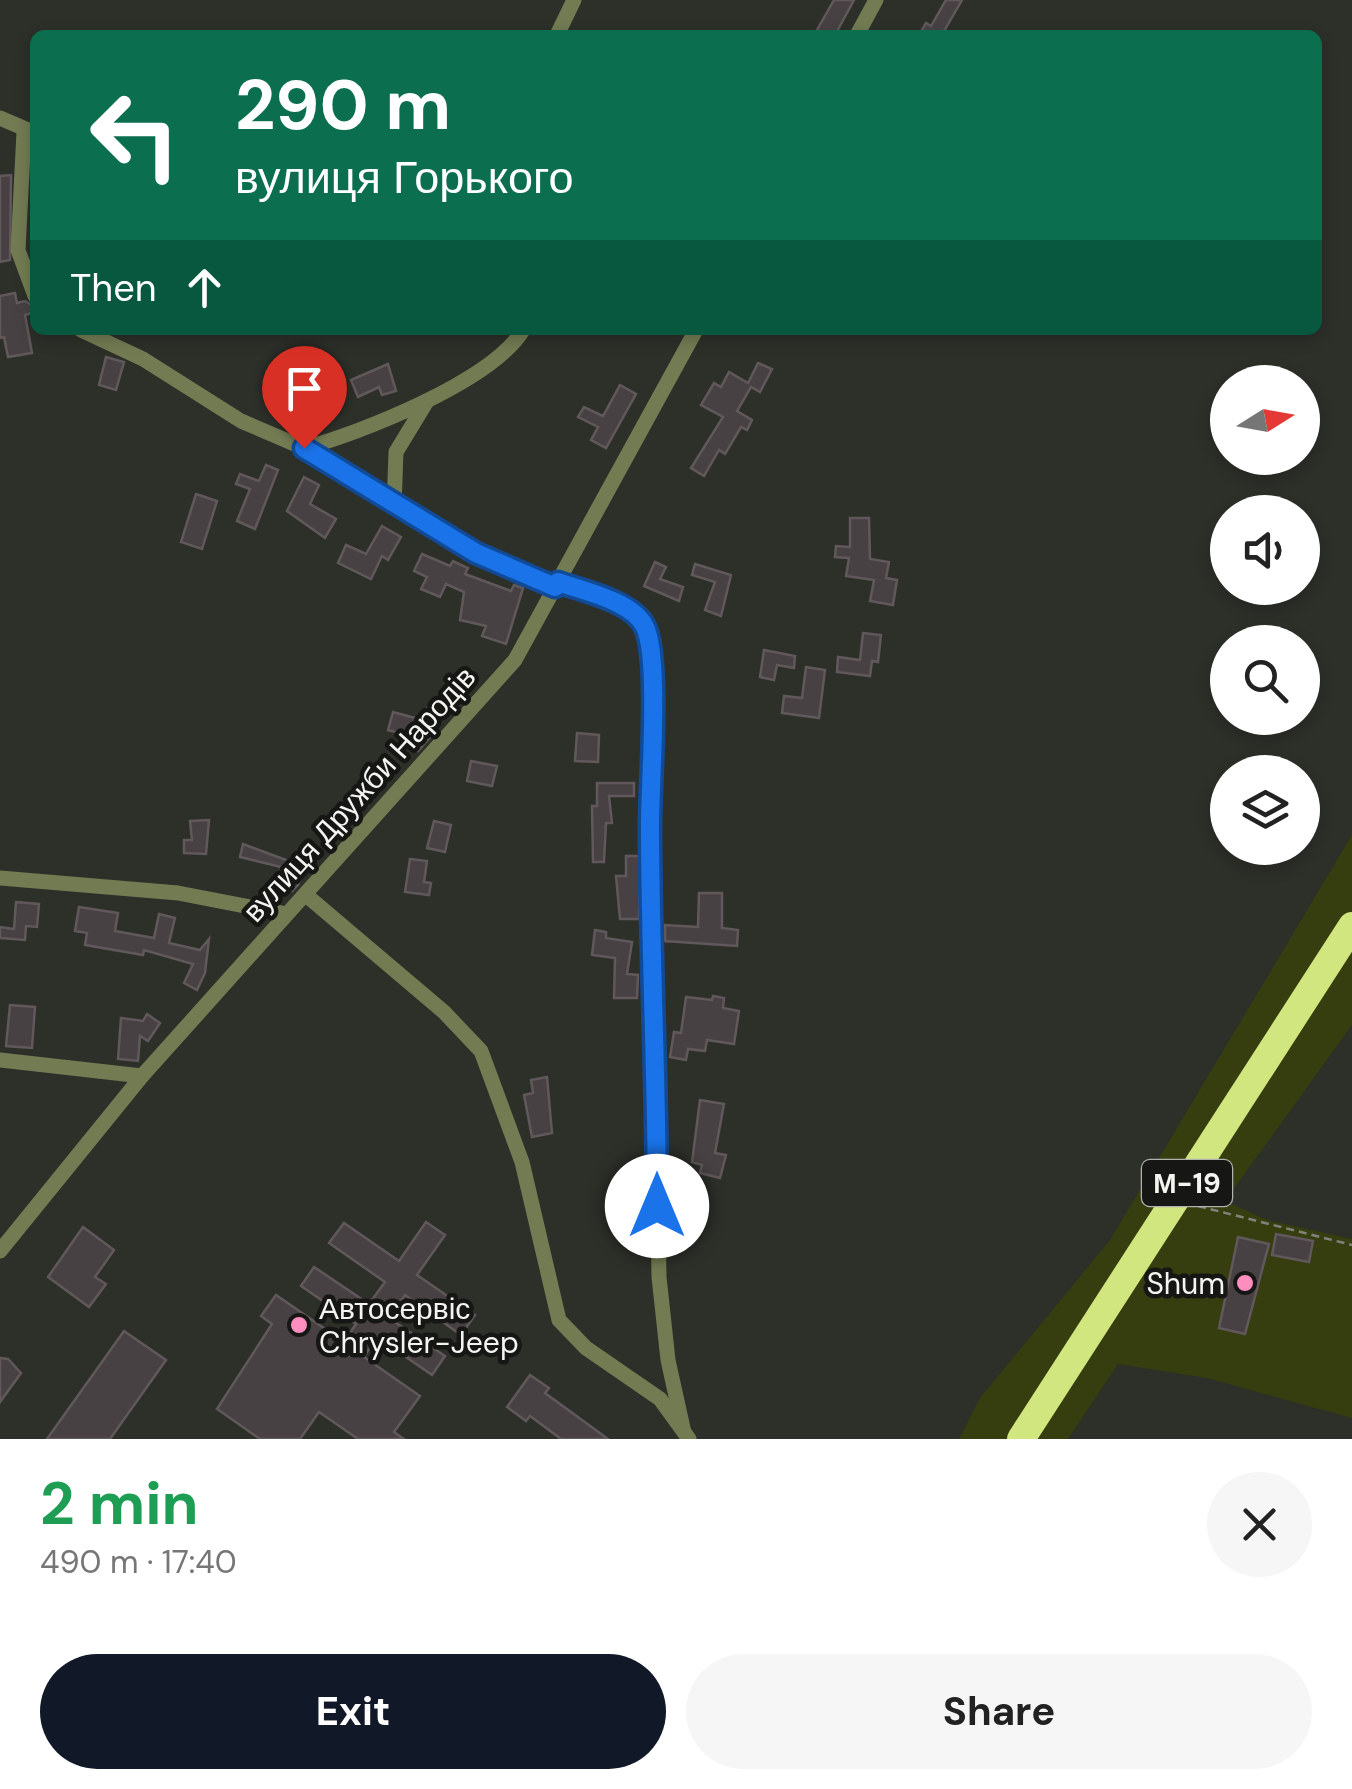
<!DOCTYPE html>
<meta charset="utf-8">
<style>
:root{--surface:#fff;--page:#f6f6f6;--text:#222;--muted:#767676;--accent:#111827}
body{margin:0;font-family:"DM Sans",sans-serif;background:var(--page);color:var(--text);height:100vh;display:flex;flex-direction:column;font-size:38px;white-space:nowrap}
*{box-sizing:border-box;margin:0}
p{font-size:32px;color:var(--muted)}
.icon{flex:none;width:55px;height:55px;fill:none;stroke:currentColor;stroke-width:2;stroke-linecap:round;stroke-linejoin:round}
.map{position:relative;height:1439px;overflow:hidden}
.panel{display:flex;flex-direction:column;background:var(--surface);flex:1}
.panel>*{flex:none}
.top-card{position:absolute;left:30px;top:30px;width:1292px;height:305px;border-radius:15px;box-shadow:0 5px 15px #0003;background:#0b6e4f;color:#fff;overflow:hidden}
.needle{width:65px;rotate:79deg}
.buttons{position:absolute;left:1210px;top:365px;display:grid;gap:20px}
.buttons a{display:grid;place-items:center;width:110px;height:110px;border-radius:50%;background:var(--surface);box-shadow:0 5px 15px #0003;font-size:50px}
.pin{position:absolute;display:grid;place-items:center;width:85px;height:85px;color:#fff;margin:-102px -42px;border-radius:50% 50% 50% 0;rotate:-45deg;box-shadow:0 0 10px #0007}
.pin .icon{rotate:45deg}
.me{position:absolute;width:110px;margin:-55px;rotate:0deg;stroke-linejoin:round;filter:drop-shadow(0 0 8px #0008)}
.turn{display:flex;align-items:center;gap:35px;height:210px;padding:0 40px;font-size:45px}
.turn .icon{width:130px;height:130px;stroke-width:2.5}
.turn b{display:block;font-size:70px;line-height:85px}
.then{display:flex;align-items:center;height:95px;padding:0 40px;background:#0003;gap:20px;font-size:38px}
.round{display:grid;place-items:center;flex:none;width:105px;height:105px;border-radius:52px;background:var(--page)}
.headline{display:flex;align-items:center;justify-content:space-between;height:170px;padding:0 40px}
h1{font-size:60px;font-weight:700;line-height:75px;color:#1e9e55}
.primary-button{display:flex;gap:20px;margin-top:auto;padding:20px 40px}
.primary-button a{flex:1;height:115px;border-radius:60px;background:var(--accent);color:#fff;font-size:40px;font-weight:700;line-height:115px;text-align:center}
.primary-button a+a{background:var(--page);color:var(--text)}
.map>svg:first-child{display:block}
</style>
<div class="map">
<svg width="1352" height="1439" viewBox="0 0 1352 1439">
<rect width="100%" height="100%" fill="#2d2f29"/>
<!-- green -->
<polygon fill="#363d0e" points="1352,835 1352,1025 1225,1201 1267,1220 1352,1239 1352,1418 1207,1378 1118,1364 1068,1439 959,1439 980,1398 1110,1240"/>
<!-- building -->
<g fill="#484144" stroke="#60585b" stroke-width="2.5">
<polygon points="834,0 854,0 835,35 826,35 817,30"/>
<polygon points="946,0 962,0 943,33 947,35 919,35 926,23 931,26"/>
<polygon points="11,175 10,260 0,262 0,176"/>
<polygon points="15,293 17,303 25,301 35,307 35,312 25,315 32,353 8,357 4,337 0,338 0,296"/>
<polygon points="106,357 124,362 116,390 99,385"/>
<polygon points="758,363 772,369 760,392 751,387 737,411 752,420 747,430 741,427 725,454 719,450 704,476 691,468 723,417 701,405 714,383 721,387 729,372 748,383"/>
<polygon points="388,364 396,391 382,395 379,387 358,397 351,380"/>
<polygon points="620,385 636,394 606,448 591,440 598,427 578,417 584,407 603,416"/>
<polygon points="266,465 278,470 255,529 237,521 250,489 236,484 240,474 259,481"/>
<polygon points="304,477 319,485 310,504 336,519 325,538 287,511"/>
<polygon points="196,494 217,501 202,549 181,542"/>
<polygon points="850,518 869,518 870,559 889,562 886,578 897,580 893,605 870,601 874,580 846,576 849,558 835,557 836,546 850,547"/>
<polygon points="382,526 401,537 388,560 382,556 371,579 338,563 346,545 366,554"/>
<polygon points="422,554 450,566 453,561 468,568 465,574 511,591 514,585 523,588 506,644 482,636 486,626 460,620 464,592 446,584 440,597 421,589 427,577 414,571"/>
<polygon points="655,562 666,567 660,579 683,587 679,601 644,586"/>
<polygon points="695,564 731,575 721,616 705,610 715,582 692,575"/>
<polygon points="863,633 881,635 878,662 872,661 870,676 837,672 838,657 860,660"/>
<polygon points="764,650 795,656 794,668 777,665 774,680 760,677"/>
<polygon points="806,667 825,670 819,718 782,713 784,696 802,698"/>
<polygon points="428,707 441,716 431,730 434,733 418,751 403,740 407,735 388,730 393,712 419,719"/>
<polygon points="577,733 599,735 598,762 575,761"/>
<polygon points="471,761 497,766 492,786 467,781"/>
<polygon points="597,783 634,783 634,796 609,796 612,823 606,823 604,862 593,862 592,806 597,806"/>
<polygon points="209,820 206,854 184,853 184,840 192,840 190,821"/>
<polygon points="434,821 451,825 445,852 427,848"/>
<polygon points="243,844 305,867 298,885 292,891 275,885 281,867 240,857"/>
<polygon points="626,856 640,856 639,919 620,919 616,876 626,876"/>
<polygon points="410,859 427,861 424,882 431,883 429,895 405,892"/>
<polygon points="699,893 722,893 722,928 738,930 737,946 665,941 665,925 698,927"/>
<polygon points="16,902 39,904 37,927 26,926 25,940 0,938 0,927 14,929"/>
<polygon points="79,907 118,913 115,931 154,938 159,914 175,918 169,943 200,950 209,939 205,973 197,990 184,983 193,964 144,950 143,955 85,945 87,933 75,931"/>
<polygon points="595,930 606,932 606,938 632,942 627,974 638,975 637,998 614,998 615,958 592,955"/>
<polygon points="713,996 724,998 723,1008 739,1011 734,1044 707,1040 705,1051 688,1049 686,1060 670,1057 674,1032 681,1033 686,997 712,1000"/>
<polygon points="10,1005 35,1007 32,1048 6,1046"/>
<polygon points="147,1014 160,1023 148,1041 140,1036 138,1061 118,1059 121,1018 143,1021"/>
<polygon points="547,1077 552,1133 532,1137 524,1095 533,1093 531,1080"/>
<polygon points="700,1100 724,1104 715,1153 726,1155 720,1178 700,1173 702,1165 692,1162"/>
<polygon points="426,1222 445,1235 417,1275 475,1315 461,1335 405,1295 389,1318 445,1356 432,1375 377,1337 364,1357 420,1396 394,1432 404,1439 358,1439 319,1412 300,1439 260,1439 217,1409 272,1324 261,1316 276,1295 344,1342 356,1324 301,1286 314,1267 369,1304 385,1282 329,1243 344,1223 399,1261"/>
<polygon points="83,1227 114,1250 95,1277 106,1284 89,1307 48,1277"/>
<polygon points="1276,1234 1313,1241 1309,1262 1272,1255"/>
<polygon points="1238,1237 1269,1244 1245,1334 1219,1328"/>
<polygon points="124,1331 166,1360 110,1439 47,1439"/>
<polygon points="0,1358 8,1359 21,1373 0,1402"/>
<polygon points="530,1375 549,1388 545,1393 608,1439 561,1439 530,1416 526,1421 507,1407"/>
</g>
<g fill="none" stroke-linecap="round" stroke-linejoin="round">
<!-- path -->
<polyline stroke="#80827c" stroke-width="2.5" stroke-dasharray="8 5" stroke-linecap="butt" points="1198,1206 1352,1245"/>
<!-- street -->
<g stroke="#737b53" stroke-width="15">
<polyline points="557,35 574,0"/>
<polyline points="857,35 876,0"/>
<polyline points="0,118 35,133"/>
<polyline points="24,132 18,250 35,296"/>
<polyline points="81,330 143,359 241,421 304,448 476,553 555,587"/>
<path d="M304,448C361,433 492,381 523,330"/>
<polyline points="394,507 396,452 427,401"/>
<path d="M558,582C596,596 639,603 649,646L659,1277L668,1360L683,1428"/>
<polyline points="0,878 178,893 287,914"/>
<polyline points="306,895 444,1012 481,1051 522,1162 559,1320 586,1348 660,1399 689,1439"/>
<polyline points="0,1060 142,1076"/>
<polyline points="0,1251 142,1076 515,660 696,330"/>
</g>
<!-- highway -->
<polyline stroke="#d2e680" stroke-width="28" points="1021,1439 1352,926"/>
</g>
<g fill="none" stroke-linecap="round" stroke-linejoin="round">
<!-- route casing -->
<g stroke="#114b97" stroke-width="25">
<path id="route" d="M304,448L476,553L555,587L558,582C583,591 633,601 645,627C660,659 650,783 650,824C650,952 657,1079 657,1206"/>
</g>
<!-- route -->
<use href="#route" stroke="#1a73e8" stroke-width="18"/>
</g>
<!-- markers -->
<g fill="#fd8ebe" stroke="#161714" stroke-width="4">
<circle cx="1245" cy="1283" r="10"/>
<circle cx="299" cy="1325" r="10"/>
</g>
<g text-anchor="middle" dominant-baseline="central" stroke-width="9" stroke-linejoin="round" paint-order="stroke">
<!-- shield labels -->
<rect fill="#161714" stroke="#b1b2af" stroke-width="2.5" x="1142" y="1160" width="90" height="46" rx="8"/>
<g font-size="28" font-weight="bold" fill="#f4f5f1">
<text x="1187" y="1183">М-19</text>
</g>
<!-- street labels -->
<g font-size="30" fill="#f4f5f1" stroke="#161714">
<text transform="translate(359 794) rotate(-48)">вулиця Дружби Народів</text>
</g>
<!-- poi labels -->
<g font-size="30" fill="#f4f5f1" stroke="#161714" text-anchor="end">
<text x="1225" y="1283">Shum</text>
<text x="319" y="1308" text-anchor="start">Автосервіс<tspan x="319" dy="34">Chrysler-Jeep</tspan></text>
</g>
</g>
</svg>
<div class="buttons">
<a><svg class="needle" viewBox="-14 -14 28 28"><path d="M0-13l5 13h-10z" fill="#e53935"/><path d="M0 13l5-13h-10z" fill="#767676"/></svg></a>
<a><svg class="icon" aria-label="sound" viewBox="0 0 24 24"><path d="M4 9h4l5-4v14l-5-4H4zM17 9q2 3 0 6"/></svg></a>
<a><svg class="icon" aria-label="search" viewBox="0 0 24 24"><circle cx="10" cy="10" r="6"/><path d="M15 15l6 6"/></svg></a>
<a><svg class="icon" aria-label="layers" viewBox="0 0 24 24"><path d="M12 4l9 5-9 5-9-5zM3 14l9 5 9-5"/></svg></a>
</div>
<div class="pin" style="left:304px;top:448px;background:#d93025"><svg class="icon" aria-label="arrive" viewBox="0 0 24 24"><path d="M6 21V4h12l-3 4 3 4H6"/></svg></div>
<svg class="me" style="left:657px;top:1206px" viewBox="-20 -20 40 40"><circle r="19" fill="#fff"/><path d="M0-13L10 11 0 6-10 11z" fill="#1a73e8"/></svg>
<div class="top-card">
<div class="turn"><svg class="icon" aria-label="left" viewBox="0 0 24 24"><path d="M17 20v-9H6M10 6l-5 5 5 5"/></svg><div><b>290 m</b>вулиця Горького</div></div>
<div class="then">Then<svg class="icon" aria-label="ahead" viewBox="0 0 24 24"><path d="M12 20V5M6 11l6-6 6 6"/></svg></div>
</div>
</div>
<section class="panel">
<div class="headline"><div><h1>2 min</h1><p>490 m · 17:40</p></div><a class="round"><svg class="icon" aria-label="close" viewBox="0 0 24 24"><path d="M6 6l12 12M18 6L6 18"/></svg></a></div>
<div class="primary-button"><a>Exit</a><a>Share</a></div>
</section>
